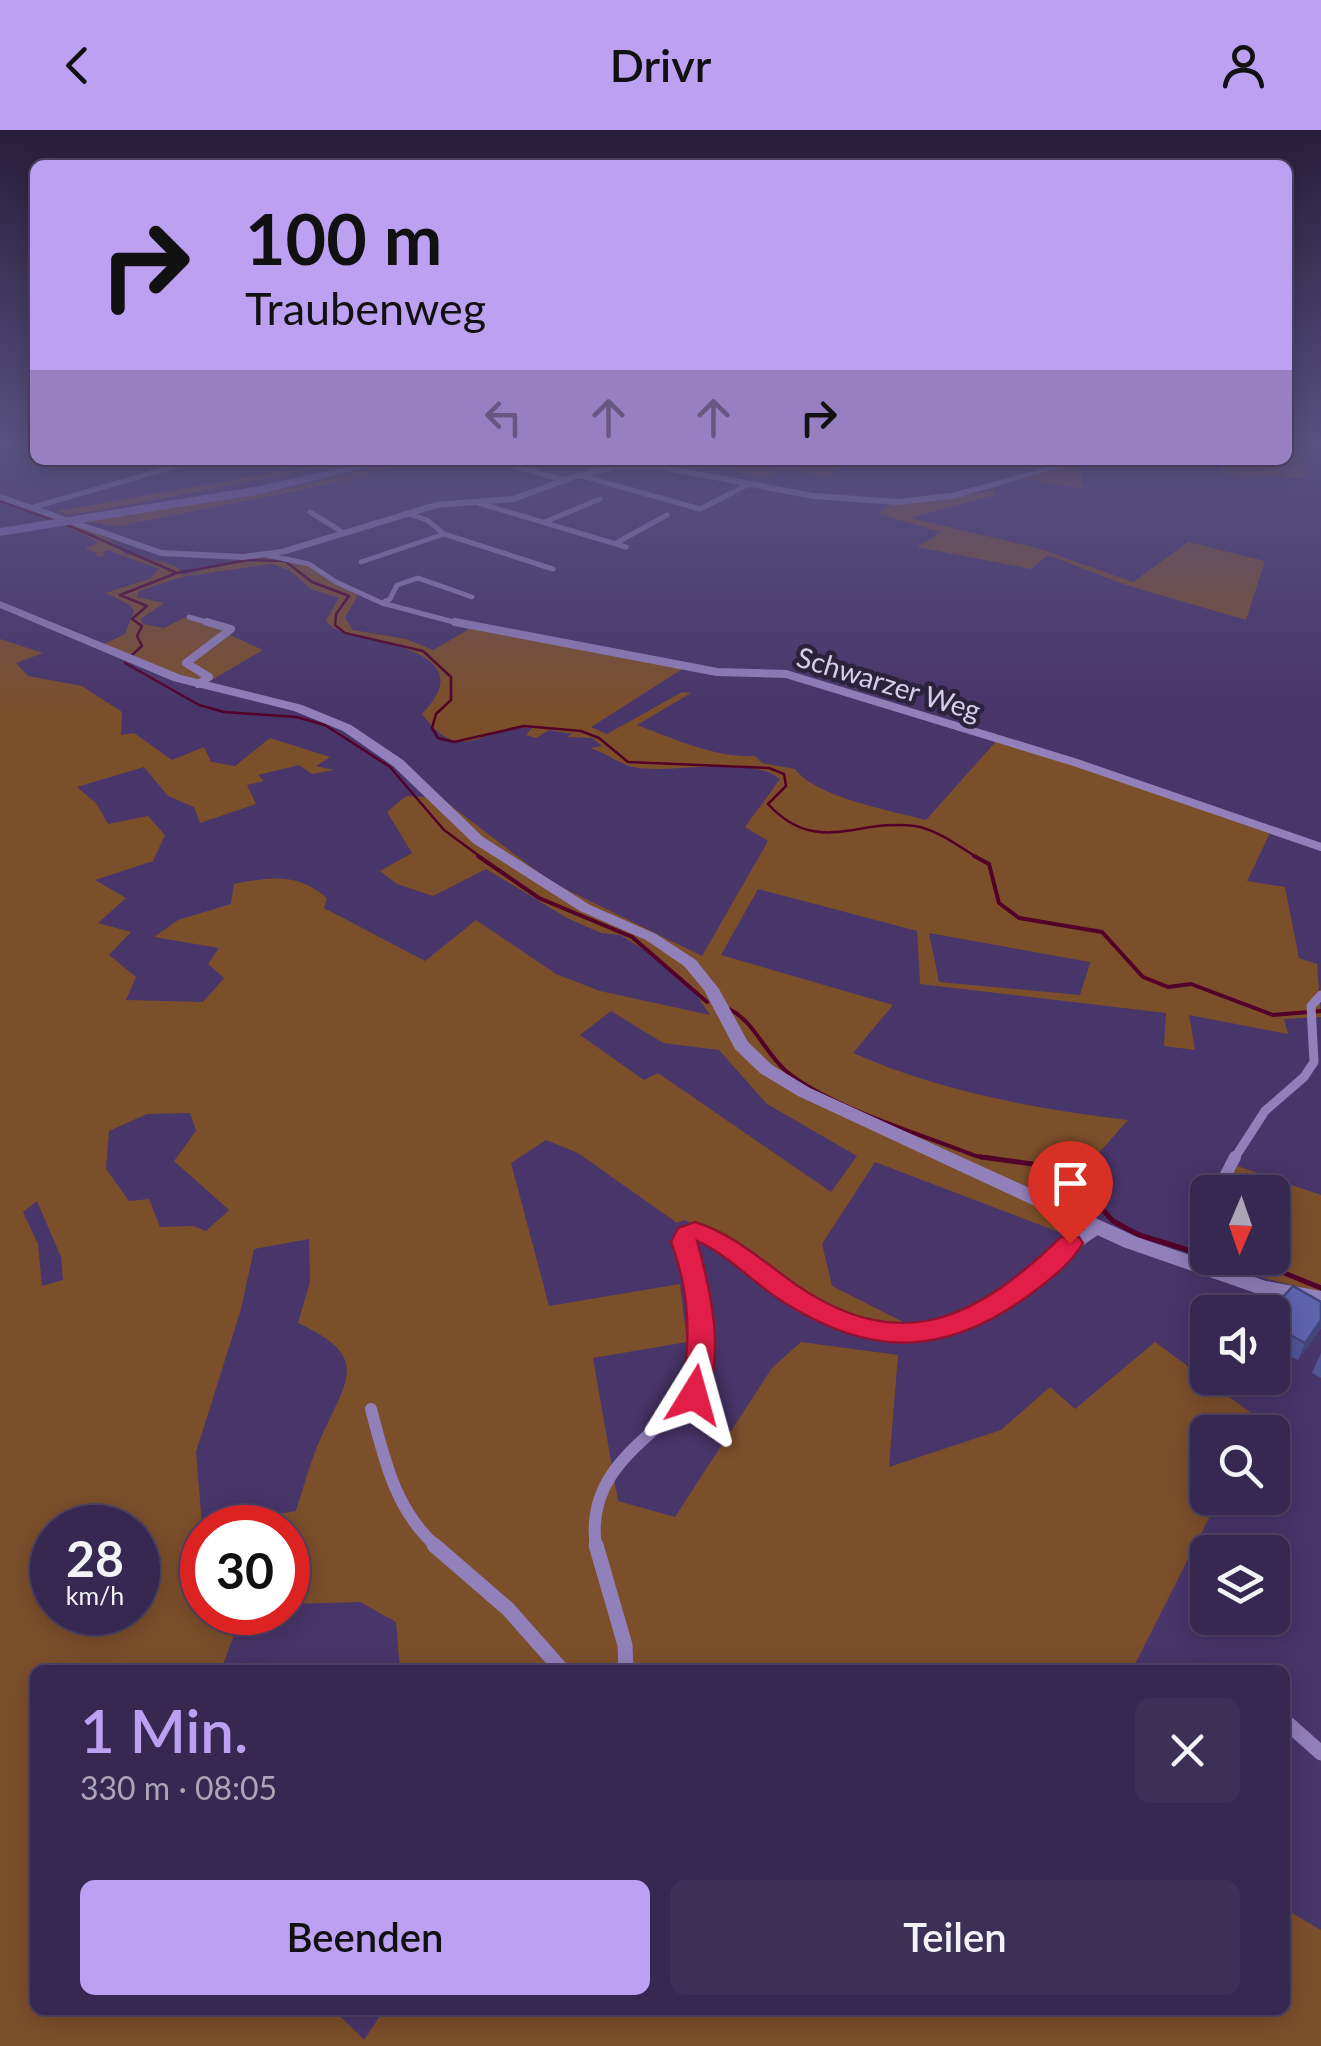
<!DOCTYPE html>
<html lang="de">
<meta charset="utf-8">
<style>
:root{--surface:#362850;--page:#3d3057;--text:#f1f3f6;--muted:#aaa6b7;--line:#504467;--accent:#bca0f2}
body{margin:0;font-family:Lato,sans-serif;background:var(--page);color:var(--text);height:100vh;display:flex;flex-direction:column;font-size:38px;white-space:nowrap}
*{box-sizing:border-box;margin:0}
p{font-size:32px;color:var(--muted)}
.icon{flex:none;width:55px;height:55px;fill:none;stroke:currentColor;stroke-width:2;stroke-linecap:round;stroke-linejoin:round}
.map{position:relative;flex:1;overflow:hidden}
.side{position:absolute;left:30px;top:1535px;width:1260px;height:350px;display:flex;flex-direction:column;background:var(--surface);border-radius:15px;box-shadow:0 5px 25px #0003,0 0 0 2px var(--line)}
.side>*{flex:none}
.top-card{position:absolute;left:30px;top:30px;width:1262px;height:305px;border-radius:15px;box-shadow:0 5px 25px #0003,0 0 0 2px var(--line);background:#bca0f2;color:#111;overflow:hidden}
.needle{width:65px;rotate:182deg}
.fabs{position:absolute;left:1190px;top:1045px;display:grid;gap:20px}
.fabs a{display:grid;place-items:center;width:100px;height:100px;border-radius:15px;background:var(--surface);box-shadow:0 5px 25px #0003,0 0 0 2px var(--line);font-size:50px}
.speed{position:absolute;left:30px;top:1375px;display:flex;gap:20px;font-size:50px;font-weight:700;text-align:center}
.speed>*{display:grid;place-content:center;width:130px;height:130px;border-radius:50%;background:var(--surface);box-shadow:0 5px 25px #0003,0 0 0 2px var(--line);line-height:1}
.speed small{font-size:25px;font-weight:400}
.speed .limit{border:15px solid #d22;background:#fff;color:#111}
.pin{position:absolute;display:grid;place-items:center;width:85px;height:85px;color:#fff;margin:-102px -42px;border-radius:50% 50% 50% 0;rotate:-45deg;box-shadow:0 0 10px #0007}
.pin .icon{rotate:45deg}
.me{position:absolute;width:110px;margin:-55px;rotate:8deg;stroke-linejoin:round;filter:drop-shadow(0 0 8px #0008)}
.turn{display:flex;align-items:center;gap:35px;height:210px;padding:0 50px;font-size:45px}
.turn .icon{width:130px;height:130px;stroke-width:2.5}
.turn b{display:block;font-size:70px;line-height:85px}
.lanes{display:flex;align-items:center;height:95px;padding:0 50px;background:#0003;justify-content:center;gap:50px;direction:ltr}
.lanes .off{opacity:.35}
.round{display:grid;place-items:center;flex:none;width:105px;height:105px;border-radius:15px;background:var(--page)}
.headline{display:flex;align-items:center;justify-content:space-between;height:170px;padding:0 50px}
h1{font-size:60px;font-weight:600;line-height:75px;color:var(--accent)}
.action{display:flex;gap:20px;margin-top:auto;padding:20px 50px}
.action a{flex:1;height:115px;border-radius:15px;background:var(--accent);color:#111;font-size:40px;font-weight:600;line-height:115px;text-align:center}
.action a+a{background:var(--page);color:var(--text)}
header{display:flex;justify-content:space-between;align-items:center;height:130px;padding:0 50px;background:var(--accent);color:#111;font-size:45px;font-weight:600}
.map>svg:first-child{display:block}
</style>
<header><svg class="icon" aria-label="back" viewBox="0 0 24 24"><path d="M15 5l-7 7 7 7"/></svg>Drivr<svg class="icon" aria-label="person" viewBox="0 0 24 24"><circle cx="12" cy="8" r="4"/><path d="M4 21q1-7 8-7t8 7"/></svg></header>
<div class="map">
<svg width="1321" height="1916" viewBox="0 0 1321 1916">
<rect width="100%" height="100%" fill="#48356a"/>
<!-- green -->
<g fill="#7c4f2b" fill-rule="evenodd">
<polygon points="1299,318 1306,348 1224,344 1210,330 1288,330 1288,319"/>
<polygon points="346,330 359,330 113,378 67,385 57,381"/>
<polygon points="405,330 421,330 325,355 119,396 84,392 287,359"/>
<polygon points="727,330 849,330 827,347 781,339 766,348 719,339 730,331"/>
<polygon points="1148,330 1146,333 1080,338 1084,359 1024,349 1085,331"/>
<polygon points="993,360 995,365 910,388 1037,418 1133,452 1188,412 1265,431 1246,490 1126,455 1048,425 1031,439 917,417 941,402 878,384 890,374 939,371"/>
<path d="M76,394L111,410L125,424L164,432L177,437L183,445C223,435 279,416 318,440C332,449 342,458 358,465L345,488L353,500L406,509L433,520L476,495L684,538L591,597L607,604L682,562L691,563L637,595C675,609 714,628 755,626L762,633L795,639C815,667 892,681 926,690L999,608L1155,656L1270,703L1247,751L1285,757L1299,828L1317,834L1321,887L1284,889L1288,904L1189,885L1195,920L1164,916L1166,883L920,854L917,801L758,759L721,825L893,875L853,923C939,961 1035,979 1128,990L1058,1069L1085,1082L1072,1107L875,1032L822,1114L832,1156L915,1198L865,1195L775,1148L713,1102L684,1090L677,1093L578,1023L546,1010L511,1033L549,1176L680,1154L687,1212L593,1228L618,1371L675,1387L772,1238L801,1212L898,1225L889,1337L1001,1300L1050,1257L1075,1279L1155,1212L1285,1308L1273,1318L1272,1302H1208V1368H1219L1132,1540H400L396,1492L360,1472L288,1474V1398H202V1482L251,1483L241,1486L221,1540H35V1880H294L298,1884L305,1880H334L364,1910L384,1880H1285V1779L1321,1800V1916H0V509L43,523L16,533L28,546L82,556L122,582L121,605L134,603L172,630L204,617L211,632L235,636L270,608L330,627L316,636L334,640L312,644L299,635L258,645L264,651L247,655L256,674L200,693L194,677L168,666L144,637L77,657L96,673L108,694L148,686L165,705L153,731L95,750L126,768L98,793L131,802L109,825L136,847L126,870L203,872L224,848L208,834L219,818L154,807L178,790L231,774L234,754C271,747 297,742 327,768L324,778L425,831L476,790L556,844L600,861L710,885L696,864L643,819L620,805L601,803L567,788L486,739L433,766L397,754L380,741L412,723L387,682L406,666L441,668L551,752L702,826L768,711L745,697L780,649C748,624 671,645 633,637C619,634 605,622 590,618L602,616L592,608L566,607L573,604L549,600L536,608L526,605L532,598C480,594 463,639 422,584C485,519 370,514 333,498L326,491L339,468L311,459L289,440L272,434L181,447L139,461L137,467L164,473L141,489L143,494L164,498L183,488L224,497L223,502L263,520L205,554L172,545L104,514L125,504L134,481L130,475L106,463L149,449L159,439L107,420L103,423L106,426L97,427L96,423L85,419L98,412L69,398ZM929,803L1090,832V833L1080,865L939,852ZM611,881L663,913L719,920L767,974L857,1026L831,1062L658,943L644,950L580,905ZM190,983L196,1001L174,1031L229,1080L206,1101L193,1096L160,1097L149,1069L129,1071L106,1039L109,1001L147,984ZM37,1071L61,1127L63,1150L42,1156L38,1114L23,1082ZM309,1109L310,1152L298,1193C369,1226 349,1247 322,1305C311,1329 304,1356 296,1381L202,1396L196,1322L241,1179L254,1119ZM52,1398H138V1482H52Z"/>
<polygon points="1237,1036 1321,1065 1321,1163 1204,1132 1207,1118 1208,1128 1272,1128 1272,1062 1224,1062"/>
</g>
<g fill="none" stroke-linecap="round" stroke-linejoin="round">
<!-- stream-far2 -->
<g stroke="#520029" stroke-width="2.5">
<polyline points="0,371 56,391"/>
<path d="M65,394L177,443L248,430L285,431L312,452L349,466L336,484L335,495L345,503L423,521L451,547V570L436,584L432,598L438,608L454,612L524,596L581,601L599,608L628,632L769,638L784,644L786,656L768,674C817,727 856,688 915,696C938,700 958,716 978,728"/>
<polyline points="132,525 142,516 137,506 142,496 132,489 147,476 120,465 174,444"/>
<polyline points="125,533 199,575 224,582 296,587 325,595 390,637 444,700 482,728"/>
</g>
<!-- stream-far1 -->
<g stroke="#520029" stroke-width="4">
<polyline points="478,726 539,768 632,807 707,872"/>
<polyline points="974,726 989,734 999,773 1019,788 1102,802 1143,847 1168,857 1191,854 1273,885 1321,881"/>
<path d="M729,879C755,892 764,922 786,941C831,978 921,1004 976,1026L998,1029"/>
</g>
<!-- stream -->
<g stroke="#520029" stroke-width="5">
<polyline points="981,1027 1055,1037 1079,1054 1113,1091 1139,1105 1208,1126"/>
<polyline points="1220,1128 1231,1129"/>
<polyline points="1240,1131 1272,1138 1321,1158"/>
</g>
<!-- minor-far4 -->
<g stroke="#9280bb" stroke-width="5">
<polyline points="513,336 564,350"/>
<polyline points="578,345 700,379 749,354"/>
<polyline points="478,373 626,417"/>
<polyline points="34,377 197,330"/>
<polyline points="310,382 344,403"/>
<polyline points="406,383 427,390 444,404 553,439"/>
<polyline points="545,392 600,369"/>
<polyline points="616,413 667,385"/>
<polyline points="266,425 309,434 336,452 382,473 465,495"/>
<polyline points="361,432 444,404"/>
<polyline points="382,473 390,469 397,455 418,448 472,467"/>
<polyline points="189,487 216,495"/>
</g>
<!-- minor-far3 -->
<g stroke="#9280bb" stroke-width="8">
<polyline points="455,492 717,542 786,544 1074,632 1321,717"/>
<polyline points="198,554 209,547 186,533 231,499 207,492"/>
</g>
<!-- minor-far2 -->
<polyline stroke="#9280bb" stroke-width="9" points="1234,1029 1265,981 1304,947 1314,932 1311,876 1321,865"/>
<!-- minor-far1 -->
<g stroke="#9280bb" stroke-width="12">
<polyline points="1217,1062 1235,1027"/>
<polyline points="1233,1148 1237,1128"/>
<path d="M371,1279C385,1331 395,1380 437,1417"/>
<path d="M596,1417C587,1357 624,1326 665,1290C674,1282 688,1273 693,1264C715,1227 696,1149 683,1112L686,1105C733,1093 828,1231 944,1199C1004,1182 1046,1130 1098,1098"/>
</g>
<!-- minor -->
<g stroke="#9280bb" stroke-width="15">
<polyline points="434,1415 508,1479 562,1540"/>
<polyline points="596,1415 625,1515 626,1540"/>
<polyline points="1285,1591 1321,1623"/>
</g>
<!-- secondary -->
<g fill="#9280bb" fill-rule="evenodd">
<polygon points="1321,312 1321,316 1288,319 1288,314"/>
<polygon points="1073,330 1087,330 953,369 898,375 813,369 662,340 618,339 576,349 514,372 437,378 286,424 243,430 161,426 0,370 0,364 162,420 243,424 281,419 436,372 513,366 570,345 618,333 662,334 813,363 898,369 952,363"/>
<polygon points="0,471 181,545 302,575 351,595 403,630 483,707 590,775 656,804 696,830 719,859 748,912 772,935 810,958 1137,1107 1266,1151 1321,1161 1321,1177 1264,1166 1123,1117 798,966 760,943 735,919 704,860 684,836 646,810 580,781 473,713 393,636 343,601 294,581 173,551 0,478"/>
</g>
<!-- motorway -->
<polygon fill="#8c72c1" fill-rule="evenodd" points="376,330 397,330 260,364 0,406 0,398 260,356"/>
</g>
<!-- wall -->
<g fill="#515696">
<polygon points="1321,1172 1321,1198 1298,1230 1272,1216 1272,1182"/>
<polygon points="1321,1223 1321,1248 1312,1243"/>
</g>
<!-- shaded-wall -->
<polygon fill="#42467a" points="1321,1190 1321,1198 1298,1230 1305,1213"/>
<!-- building -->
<polygon fill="#5e64af" stroke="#42467a" stroke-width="2.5" points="1293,1156 1321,1172 1321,1190 1305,1213 1272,1195 1272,1182 1269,1182"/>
<!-- sky -->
<linearGradient id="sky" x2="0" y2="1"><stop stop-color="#281d3a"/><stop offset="0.54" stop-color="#585181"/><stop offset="1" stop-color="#585181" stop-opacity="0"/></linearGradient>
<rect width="1321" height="581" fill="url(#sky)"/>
<!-- route -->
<path fill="#e11d48" stroke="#92132f" stroke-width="2.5" d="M695,1092C734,1104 765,1133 798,1156C904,1228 979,1186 1061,1107H1079L1083,1113C1071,1134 1047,1152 1028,1166C945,1226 872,1228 785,1173C755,1155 729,1125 697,1111C710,1157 727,1227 703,1273L694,1276L684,1273L679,1265C693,1216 689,1159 671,1112L678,1098Z"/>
<g text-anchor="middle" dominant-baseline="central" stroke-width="9" stroke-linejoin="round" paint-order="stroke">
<!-- far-street labels -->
<g font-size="28" fill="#d6cded" stroke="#2b233b">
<text transform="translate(889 553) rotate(17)">Schwarzer Weg</text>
</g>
</g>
</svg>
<div class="fabs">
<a><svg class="needle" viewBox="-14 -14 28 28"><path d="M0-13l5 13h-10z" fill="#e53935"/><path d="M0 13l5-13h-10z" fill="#aaa6b7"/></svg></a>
<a><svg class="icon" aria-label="sound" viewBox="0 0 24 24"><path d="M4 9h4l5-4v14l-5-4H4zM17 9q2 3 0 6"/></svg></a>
<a><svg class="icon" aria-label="search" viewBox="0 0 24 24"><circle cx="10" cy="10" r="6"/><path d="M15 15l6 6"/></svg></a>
<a><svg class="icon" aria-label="layers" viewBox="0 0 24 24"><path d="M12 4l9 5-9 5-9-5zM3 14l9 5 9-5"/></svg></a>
</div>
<div class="speed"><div>28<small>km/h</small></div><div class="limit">30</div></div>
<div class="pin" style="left:1070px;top:1113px;background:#d93025"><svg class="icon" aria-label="arrive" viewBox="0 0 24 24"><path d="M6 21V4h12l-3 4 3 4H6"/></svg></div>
<svg class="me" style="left:694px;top:1265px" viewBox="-20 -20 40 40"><path d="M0-17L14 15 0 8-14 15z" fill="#e11d48" stroke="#fff" stroke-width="4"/></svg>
<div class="top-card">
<div class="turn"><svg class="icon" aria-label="right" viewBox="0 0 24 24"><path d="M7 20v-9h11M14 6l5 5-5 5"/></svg><div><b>100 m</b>Traubenweg</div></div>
<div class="lanes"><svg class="icon off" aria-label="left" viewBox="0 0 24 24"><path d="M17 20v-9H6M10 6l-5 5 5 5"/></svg><svg class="icon off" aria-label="ahead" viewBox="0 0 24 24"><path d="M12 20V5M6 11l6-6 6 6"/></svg><svg class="icon off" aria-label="ahead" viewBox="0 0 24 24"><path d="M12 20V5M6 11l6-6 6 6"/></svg><svg class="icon" aria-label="right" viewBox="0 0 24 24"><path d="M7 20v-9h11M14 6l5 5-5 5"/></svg></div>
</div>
<section class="side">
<div class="headline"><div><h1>1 Min.</h1><p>330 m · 08:05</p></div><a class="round"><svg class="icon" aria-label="close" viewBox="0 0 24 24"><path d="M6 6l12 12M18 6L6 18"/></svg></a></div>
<div class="action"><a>Beenden</a><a>Teilen</a></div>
</section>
</div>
